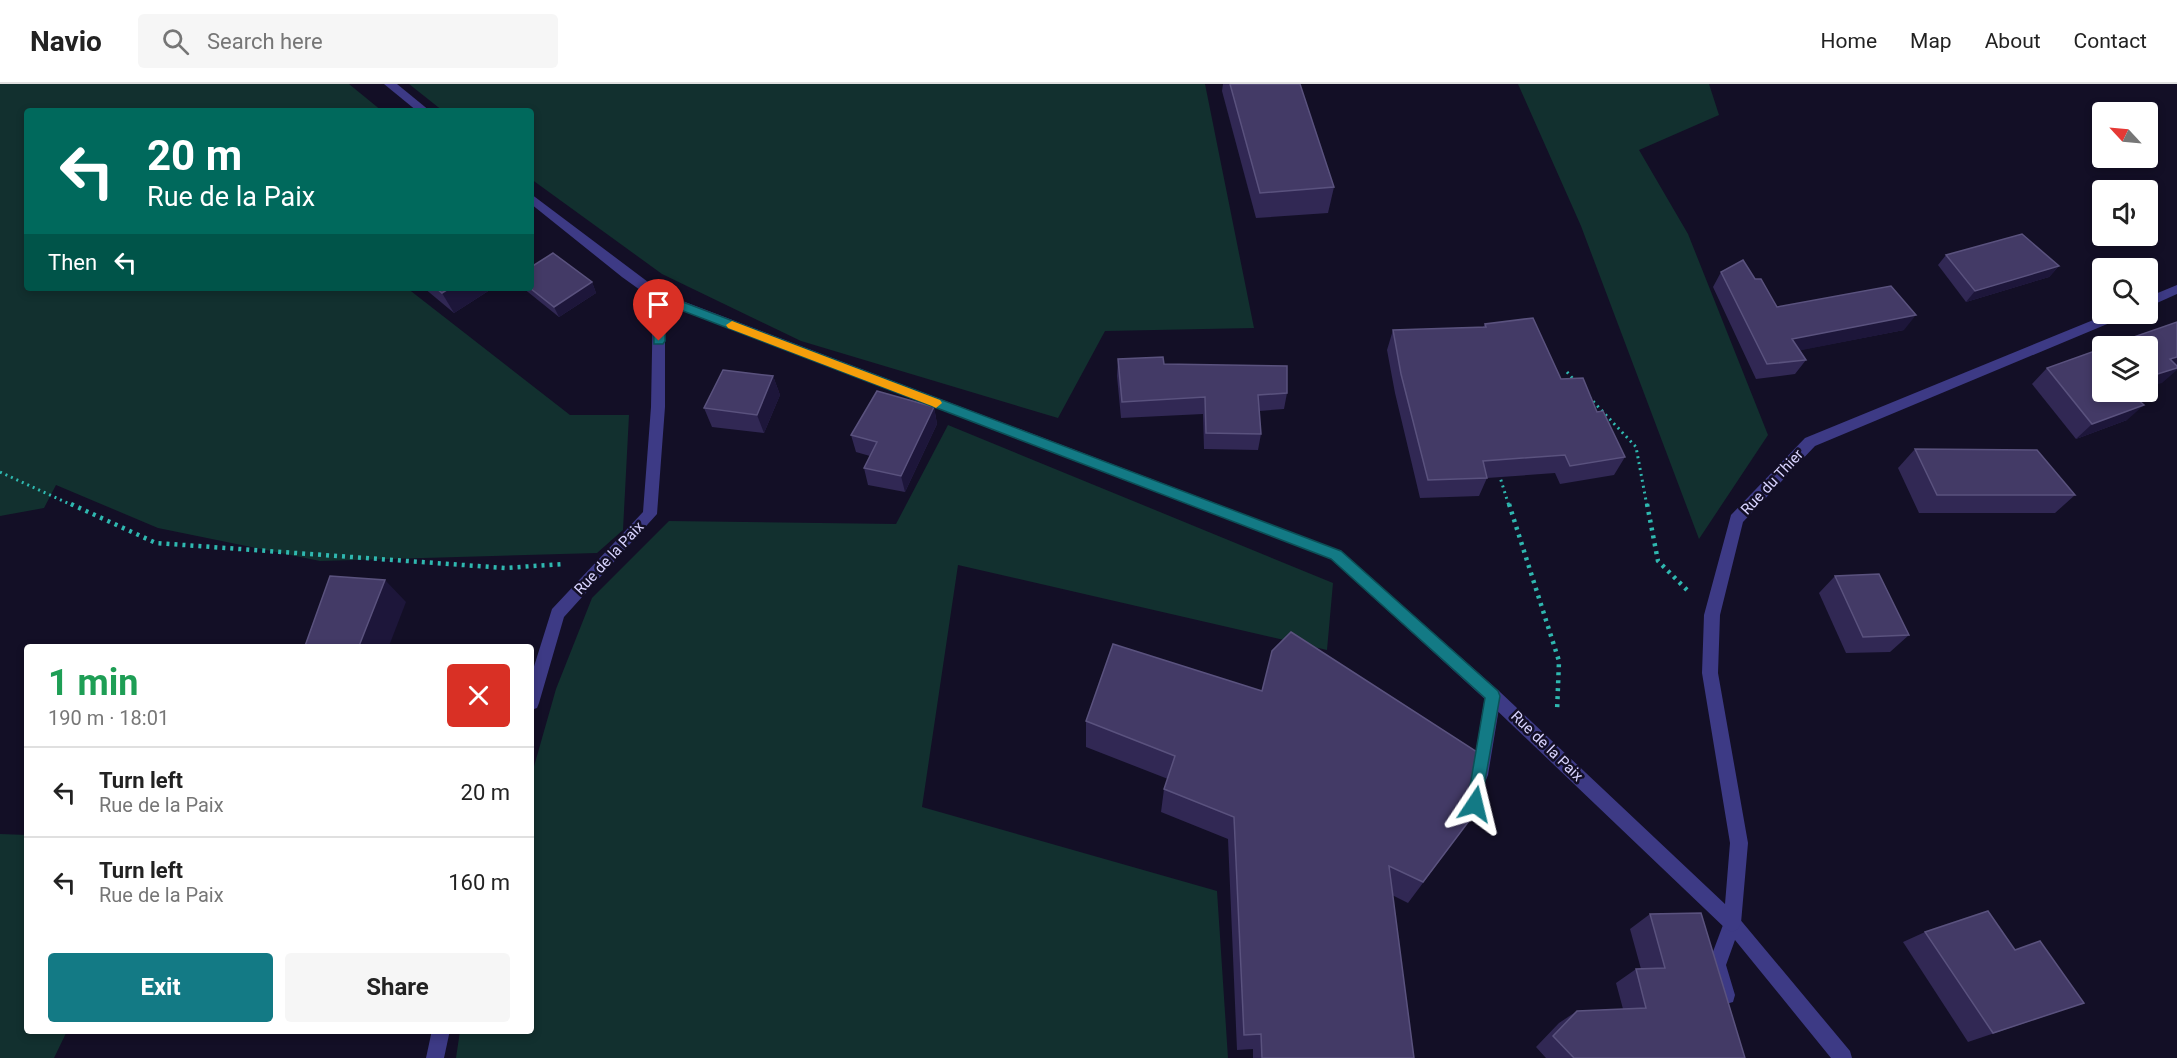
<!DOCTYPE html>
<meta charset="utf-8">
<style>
:root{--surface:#fff;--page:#f6f6f6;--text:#222;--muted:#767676;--line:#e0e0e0;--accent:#137a85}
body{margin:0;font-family:Roboto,sans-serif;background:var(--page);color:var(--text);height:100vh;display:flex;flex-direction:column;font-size:22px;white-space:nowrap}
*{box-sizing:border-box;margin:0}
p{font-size:20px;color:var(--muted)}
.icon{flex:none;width:33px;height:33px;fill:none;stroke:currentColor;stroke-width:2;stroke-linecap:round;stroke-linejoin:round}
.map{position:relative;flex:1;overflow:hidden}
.details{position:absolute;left:24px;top:560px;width:510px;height:390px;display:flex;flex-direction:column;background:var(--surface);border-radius:6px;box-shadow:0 3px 9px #0003}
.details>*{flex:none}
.top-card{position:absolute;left:24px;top:24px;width:510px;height:183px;border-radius:6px;box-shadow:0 3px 9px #0003;background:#00695c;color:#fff;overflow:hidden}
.needle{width:39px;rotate:296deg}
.buttons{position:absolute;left:2092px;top:18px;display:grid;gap:12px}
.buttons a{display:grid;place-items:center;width:66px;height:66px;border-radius:6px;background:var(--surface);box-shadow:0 3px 9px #0003;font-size:30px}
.pin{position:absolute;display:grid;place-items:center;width:51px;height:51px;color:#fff;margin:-62px -26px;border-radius:50% 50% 50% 0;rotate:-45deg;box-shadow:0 0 6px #0007}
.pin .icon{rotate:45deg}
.me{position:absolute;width:66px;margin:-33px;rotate:10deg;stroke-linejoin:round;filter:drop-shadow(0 0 4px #0008)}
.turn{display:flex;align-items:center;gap:21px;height:126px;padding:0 24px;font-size:27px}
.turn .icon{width:78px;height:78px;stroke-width:2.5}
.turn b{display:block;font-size:42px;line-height:51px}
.then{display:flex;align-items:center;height:57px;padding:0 24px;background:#0003;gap:12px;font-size:22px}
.round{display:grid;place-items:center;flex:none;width:63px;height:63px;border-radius:6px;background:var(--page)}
.summary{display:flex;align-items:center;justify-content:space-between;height:102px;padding:0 24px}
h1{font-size:36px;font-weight:700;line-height:45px;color:#1e9e55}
.action{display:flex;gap:12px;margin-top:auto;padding:12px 24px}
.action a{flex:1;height:69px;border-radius:6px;background:var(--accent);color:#fff;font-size:24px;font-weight:700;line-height:69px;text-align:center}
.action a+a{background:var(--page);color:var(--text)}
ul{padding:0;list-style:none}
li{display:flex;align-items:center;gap:18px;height:90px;padding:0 24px;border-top:2px solid var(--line)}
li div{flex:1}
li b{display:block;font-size:22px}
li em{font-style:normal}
header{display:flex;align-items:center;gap:36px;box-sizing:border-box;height:84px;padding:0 30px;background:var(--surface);border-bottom:2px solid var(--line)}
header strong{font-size:28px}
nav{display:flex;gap:33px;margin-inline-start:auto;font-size:21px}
.search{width:420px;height:54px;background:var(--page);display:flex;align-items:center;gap:15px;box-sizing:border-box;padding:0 21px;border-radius:6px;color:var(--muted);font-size:22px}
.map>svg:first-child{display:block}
</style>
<header>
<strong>Navio</strong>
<div class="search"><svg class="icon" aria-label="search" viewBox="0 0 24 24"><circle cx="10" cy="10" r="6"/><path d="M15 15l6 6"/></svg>Search here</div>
<nav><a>Home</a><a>Map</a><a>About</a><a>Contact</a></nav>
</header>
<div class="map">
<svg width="2177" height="974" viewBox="0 0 2177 974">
<rect width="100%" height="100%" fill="#130f26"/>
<!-- green -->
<g fill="#12302f">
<polygon points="0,0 349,0 382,27 27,27 27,204 407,204 570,331 629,331 623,446 597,469 320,477 158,444 56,401 44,424 0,432"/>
<polygon points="409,0 1205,0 1254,244 1105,247 1058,334 801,257 662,190 531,95 531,27 443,27"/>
<polygon points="1518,0 1709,0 1719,31 1639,66 1688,150 1768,351 1699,455 1581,142"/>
<polygon points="948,341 1333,499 1327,566 958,481 922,723 1217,807 1228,974 456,974 460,947 531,946 531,693 556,605 592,514 669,437 896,440"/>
<polygon points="0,750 27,751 27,946 67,947 54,974 0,974"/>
</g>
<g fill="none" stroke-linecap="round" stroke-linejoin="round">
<!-- path-far1 -->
<g stroke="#2fb8b0" stroke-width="3" stroke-dasharray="2 4" stroke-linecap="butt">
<polyline points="1567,288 1574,296"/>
<polyline points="1589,313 1636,363 1647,422"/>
<polyline points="0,388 74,422"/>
<polyline points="1499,390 1509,422"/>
</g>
<!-- path -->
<g stroke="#2fb8b0" stroke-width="4.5" stroke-dasharray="3 5" stroke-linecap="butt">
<polyline points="71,420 156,459 505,484 563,480"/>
<polyline points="1509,420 1559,577 1557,628"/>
<polyline points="1647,420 1658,477 1688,507"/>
</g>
<!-- service -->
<polygon fill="#3d3a85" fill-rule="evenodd" points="1493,605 1499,607 1501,612 1488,691 1486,696 1480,699 1474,696 1472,691 1485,612 1487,607"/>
<!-- minor -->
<g fill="#3d3a85" fill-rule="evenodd">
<polygon points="659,208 665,213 665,323 657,430 564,533 539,619 537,624 531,626 531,592 552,525 643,428 651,323 653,213"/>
<polygon points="1732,830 1738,833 1850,967 1852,974 1831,974 1735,856 1726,881 1735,911 1733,918 1726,920 1719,918 1708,881 1726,833"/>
<polygon points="432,946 450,946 444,974 426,974"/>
</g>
<!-- tertiary -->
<g fill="#3d3a85" fill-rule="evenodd">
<polygon points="384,0 397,0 430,27 417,27"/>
<polygon points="531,110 664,210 1341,467 1499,607 1725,820 1730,759 1702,589 1704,531 1731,431 1805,354 2108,230 2125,230 2124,233 1815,362 1743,438 1720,531 1718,589 1748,759 1741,839 1738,845 1732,848 1726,845 1487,617 1331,475 654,216 622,193 531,120"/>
<polygon points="2177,201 2177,210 2148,223 2148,213"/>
</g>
</g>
<!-- wall -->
<g fill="#312854">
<polygon points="1223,0 1300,0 1334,103 1328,129 1256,134 1222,7"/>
<polygon points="1946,171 2059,182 2049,193 1966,218 1938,181"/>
<polygon points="1721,188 1755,195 1777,223 1904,246 1800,266 1806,276 1795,290 1756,295 1713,203"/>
<polygon points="592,198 596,209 559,233 523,204"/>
<polygon points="424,204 493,204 454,229"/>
<polygon points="1485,240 1561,295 1597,328 1625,373 1614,391 1560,400 1555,389 1487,394 1479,412 1420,414 1395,309 1387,266 1393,246 1483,243"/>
<polygon points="1118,275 1164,280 1287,309 1284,325 1259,327 1261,350 1258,366 1204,365 1203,330 1121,334 1117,292"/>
<polygon points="2047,284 2130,309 2127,336 2076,355 2032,300"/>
<polygon points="773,292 780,311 764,349 712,343 704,324"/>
<polygon points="934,323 937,340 905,408 868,401 864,384 870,372 856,368 851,351"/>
<polygon points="1915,365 2075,411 2055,429 1919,429 1898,384"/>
<polygon points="1835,492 1909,551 1890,568 1846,569 1819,509"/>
<polygon points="1086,637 1461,748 1408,819 1392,811 1414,974 1253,974 1253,965 1237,966 1228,755 1161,728 1164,705 1168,695 1086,663"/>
<polygon points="1650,830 1745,974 1546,974 1536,963 1559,939 1577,927 1623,925 1616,899 1636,885 1641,885 1630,845"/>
<polygon points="1925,848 2015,866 2084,919 1968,958 1903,858"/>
</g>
<!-- shaded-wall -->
<g fill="#1d163a">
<polygon points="2059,182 2049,193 1966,218 1975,207"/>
<polygon points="592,198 596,209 559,233 554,223"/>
<polygon points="450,204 493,204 454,229 442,209"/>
<polygon points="1916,231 1904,246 1782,270 1792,255"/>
<polygon points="2177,273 2177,283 2170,275"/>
<polygon points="2177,284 2177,286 2162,299 2148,303 2148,293"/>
<polygon points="773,292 780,311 764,349 757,331"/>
<polygon points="2144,321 2127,336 2076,355 2092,340"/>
<polygon points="934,323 937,340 905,408 901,392"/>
<polygon points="385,496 406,518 389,562 359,562"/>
<polygon points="217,946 232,946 222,949"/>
</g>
<!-- building -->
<g fill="#433a66" stroke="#5a527e" stroke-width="1.5">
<polygon points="1230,0 1300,0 1334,103 1260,109"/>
<polygon points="2022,150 2059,182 1975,207 1946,171"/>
<polygon points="553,169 592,198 554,223 530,204 531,204 531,183"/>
<polygon points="1743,176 1755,195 1761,195 1777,223 1891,202 1916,231 1792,255 1806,276 1767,280 1721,188"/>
<polygon points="436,204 450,204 442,209"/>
<polygon points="1533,234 1561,295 1583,294 1597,328 1603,327 1625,373 1570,382 1565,371 1483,377 1487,394 1428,396 1401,290 1393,246 1486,243 1485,240"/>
<polygon points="2177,238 2177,273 2170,275 2177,282 2177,284 2148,293 2148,262 2108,262"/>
<polygon points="2103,264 2103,308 2129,308 2144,321 2092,340 2047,284"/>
<polygon points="1163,273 1164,280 1287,282 1287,309 1258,311 1261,350 1206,349 1205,313 1122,318 1118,275"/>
<polygon points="723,286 773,292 757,331 704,324"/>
<polygon points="877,307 934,323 901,392 864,384 877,358 851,351"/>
<polygon points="1915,365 2037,366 2075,411 1937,411"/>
<polygon points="1879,490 1909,551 1863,553 1835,492"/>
<polygon points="330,492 385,496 359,562 305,562"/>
<polygon points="1291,548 1485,673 1481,696 1483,702 1478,725 1423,798 1389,782 1414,974 1262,974 1261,950 1244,951 1234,733 1164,705 1175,672 1086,637 1113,560 1262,607 1272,567"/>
<polygon points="1988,827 2015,866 2040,857 2084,919 1993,949 1925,848"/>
<polygon points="1701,829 1745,974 1574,974 1553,952 1577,927 1646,924 1636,885 1665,884 1650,830"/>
</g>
<!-- route -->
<polygon fill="#137a85" stroke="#0c4f56" stroke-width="1.5" points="659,209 1341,467 1498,607 1500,612 1480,725 1475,727 1469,725 1467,720 1485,614 1331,475 665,220 665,257 663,260 654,260 653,213"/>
<!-- slow -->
<polygon fill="#f59e0b" points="732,237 940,316 942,319 936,324 932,322 728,244 726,241"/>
<g text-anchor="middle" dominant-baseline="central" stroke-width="5" stroke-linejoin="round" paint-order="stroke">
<!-- street labels -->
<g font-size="15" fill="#d9d4ff" stroke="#130f26">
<text transform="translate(1772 398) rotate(-47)">Rue du Thier</text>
<text transform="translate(609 474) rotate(-47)">Rue de la Paix</text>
<text transform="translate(1547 662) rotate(44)">Rue de la Paix</text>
</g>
</g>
</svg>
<div class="buttons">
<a><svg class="needle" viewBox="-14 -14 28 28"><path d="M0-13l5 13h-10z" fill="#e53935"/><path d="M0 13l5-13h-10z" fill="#767676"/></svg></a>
<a><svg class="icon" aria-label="sound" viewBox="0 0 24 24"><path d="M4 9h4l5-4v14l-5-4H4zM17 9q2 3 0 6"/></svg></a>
<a><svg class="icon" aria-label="search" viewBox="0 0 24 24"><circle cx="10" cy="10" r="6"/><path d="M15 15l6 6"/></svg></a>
<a><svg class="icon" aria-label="layers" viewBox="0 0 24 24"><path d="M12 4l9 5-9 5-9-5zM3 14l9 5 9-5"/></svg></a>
</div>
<div class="pin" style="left:659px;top:257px;background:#d93025"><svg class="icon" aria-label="arrive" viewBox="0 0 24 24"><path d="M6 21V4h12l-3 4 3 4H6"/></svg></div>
<svg class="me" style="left:1475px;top:720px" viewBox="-20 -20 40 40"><path d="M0-17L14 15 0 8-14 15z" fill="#137a85" stroke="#fff" stroke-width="4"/></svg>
<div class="top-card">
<div class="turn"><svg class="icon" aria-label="left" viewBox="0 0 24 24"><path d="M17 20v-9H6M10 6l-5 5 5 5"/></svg><div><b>20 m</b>Rue de la Paix</div></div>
<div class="then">Then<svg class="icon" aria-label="left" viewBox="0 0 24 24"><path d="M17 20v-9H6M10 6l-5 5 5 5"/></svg></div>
</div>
<section class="details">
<div class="summary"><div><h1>1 min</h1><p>190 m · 18:01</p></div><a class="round" style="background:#d93025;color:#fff"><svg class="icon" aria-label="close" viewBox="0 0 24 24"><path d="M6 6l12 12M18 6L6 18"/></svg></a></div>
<ul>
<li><svg class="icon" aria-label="left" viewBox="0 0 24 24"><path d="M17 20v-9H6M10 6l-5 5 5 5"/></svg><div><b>Turn left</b><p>Rue de la Paix</p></div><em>20 m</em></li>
<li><svg class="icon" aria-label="left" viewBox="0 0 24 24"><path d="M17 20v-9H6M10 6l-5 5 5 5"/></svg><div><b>Turn left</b><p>Rue de la Paix</p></div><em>160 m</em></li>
</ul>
<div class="action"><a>Exit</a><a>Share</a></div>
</section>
</div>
